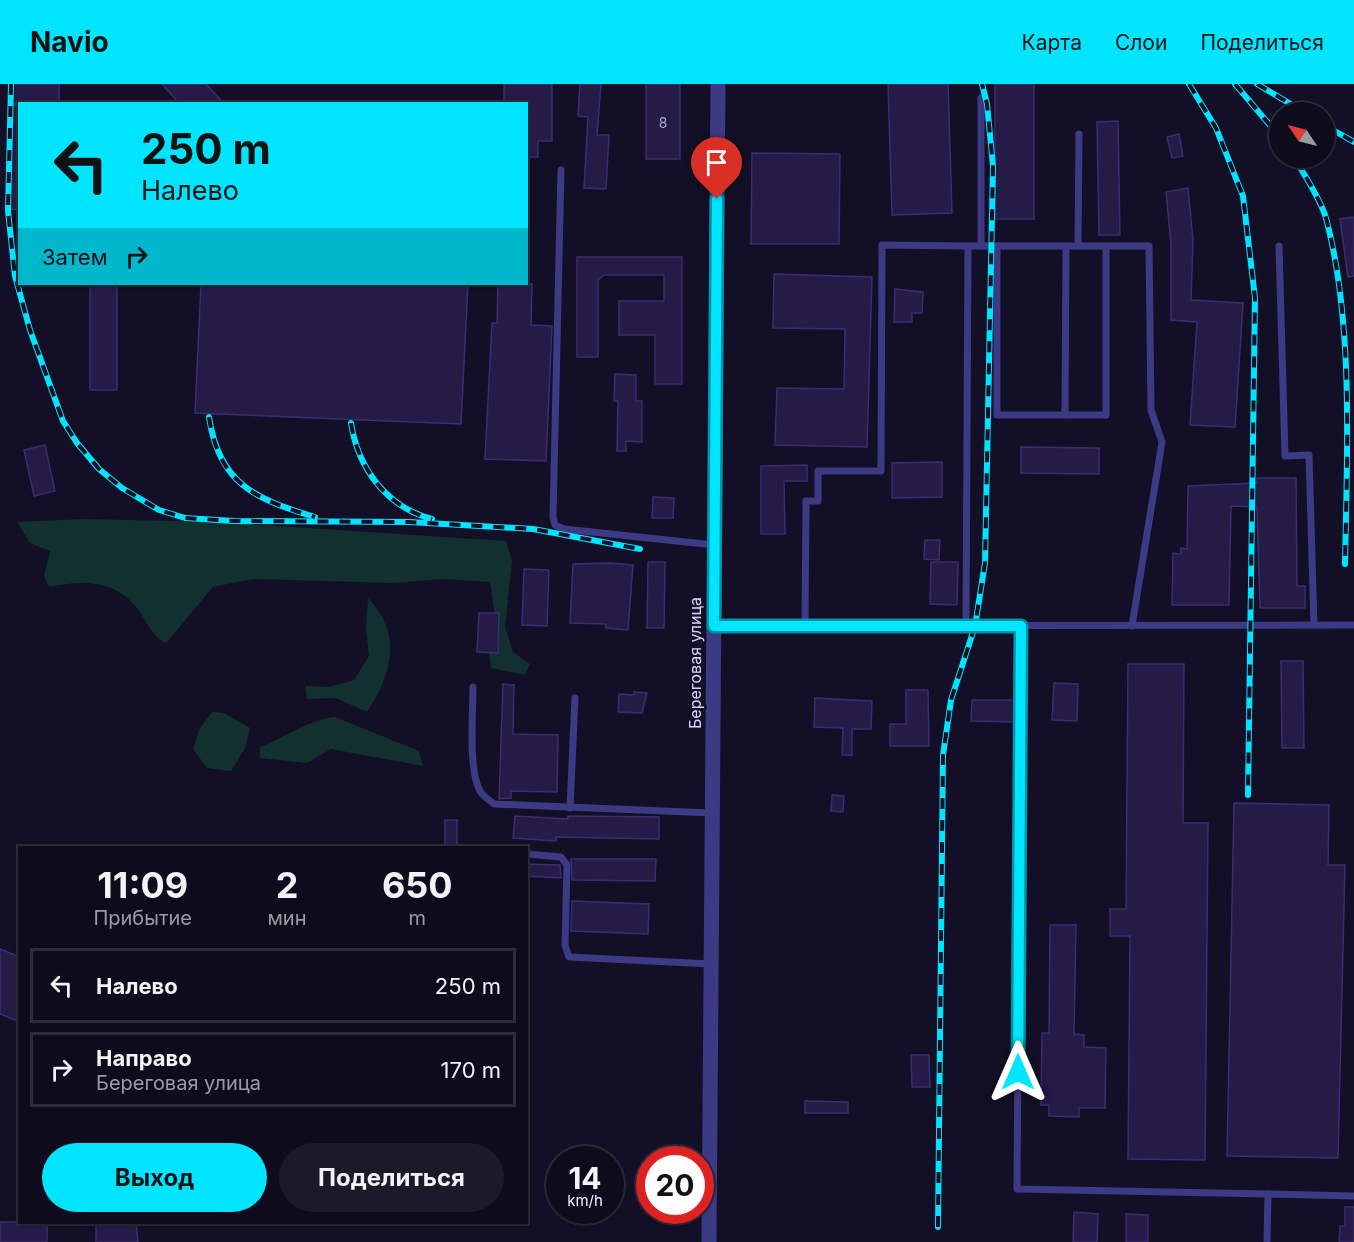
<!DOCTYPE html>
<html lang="ru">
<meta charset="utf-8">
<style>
:root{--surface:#0e0b1c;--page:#1c1929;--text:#f1f3f6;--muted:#9b9ba3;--line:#2e2b3b;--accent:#00e5ff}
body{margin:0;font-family:Inter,sans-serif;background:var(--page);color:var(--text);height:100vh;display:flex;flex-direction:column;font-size:22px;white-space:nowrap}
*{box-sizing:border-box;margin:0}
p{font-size:20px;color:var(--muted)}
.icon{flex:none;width:33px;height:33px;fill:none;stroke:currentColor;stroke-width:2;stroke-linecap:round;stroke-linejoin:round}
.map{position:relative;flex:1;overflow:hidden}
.drawer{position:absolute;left:18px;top:762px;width:510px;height:378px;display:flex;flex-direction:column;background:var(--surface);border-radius:0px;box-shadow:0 2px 4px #0004,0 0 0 2px var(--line)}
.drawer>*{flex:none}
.banner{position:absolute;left:18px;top:18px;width:510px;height:183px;border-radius:0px;box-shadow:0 2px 4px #0004,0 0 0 2px var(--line);background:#00e5ff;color:#111;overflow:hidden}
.needle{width:39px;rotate:305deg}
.buttons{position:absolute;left:1269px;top:18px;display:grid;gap:12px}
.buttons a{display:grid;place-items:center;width:66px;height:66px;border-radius:50%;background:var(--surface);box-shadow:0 2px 4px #0004,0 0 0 2px var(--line);font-size:30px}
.speed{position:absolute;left:546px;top:1062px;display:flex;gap:12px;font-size:30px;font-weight:700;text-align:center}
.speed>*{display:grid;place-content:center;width:78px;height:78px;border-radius:50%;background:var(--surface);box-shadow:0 2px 4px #0004,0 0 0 2px var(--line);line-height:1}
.speed small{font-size:15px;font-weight:400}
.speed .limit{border:9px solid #d22;background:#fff;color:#111}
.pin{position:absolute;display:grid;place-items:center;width:51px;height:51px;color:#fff;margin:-62px -26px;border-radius:50% 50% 50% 0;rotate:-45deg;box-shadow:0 0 6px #0007}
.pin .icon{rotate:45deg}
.me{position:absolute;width:66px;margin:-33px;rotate:0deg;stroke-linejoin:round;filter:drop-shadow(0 0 4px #0008)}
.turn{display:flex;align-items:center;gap:21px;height:126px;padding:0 24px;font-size:27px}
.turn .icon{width:78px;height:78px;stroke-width:2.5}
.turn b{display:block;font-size:42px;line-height:51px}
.then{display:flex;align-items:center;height:57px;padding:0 24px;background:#0003;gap:12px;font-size:22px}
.eta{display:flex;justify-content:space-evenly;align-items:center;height:102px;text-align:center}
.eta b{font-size:36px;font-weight:700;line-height:42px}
.button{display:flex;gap:12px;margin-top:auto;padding:12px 24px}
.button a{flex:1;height:69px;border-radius:36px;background:var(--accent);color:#111;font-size:24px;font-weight:700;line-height:69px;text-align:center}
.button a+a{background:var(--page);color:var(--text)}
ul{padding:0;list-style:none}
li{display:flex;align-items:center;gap:18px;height:75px;margin:0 12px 9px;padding:0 12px;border:3px solid var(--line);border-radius:0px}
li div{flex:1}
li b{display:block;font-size:22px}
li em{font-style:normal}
header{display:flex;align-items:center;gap:36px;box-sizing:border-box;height:84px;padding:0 30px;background:var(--accent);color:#111}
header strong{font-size:28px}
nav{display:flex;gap:33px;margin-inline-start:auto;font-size:21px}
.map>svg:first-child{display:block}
</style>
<header>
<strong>Navio</strong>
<nav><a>Карта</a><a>Слои</a><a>Поделиться</a></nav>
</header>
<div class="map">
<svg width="1354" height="1158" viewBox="0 0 1354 1158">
<rect width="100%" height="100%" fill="#130f26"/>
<!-- green -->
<g fill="#12302f">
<path d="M85,435L214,438L506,457L512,477L505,543L513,568L530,580L525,591L491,584L489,569L496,540L490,498L444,495L393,499L252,495L213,503L166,559C151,552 147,537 137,524C115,495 81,496 49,503L44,492L50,467L30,459L17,438Z"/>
<path d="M368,514C403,550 392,590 367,628L336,614L307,615L305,602L329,603L354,596L369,572L366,545Z"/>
<polygon points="212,628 224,629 250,644 245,664 231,687 207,684 193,665 199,646"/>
<path d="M335,633L419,667L423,682L331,665L307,679L260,674V663C282,654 314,634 335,633Z"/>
</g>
<!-- building -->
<g fill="#241b47" stroke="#3b2d73" stroke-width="1.5">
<rect x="11" y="0" width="48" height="20"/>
<polygon points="162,0 206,0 220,15 215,20 180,20"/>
<polygon points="504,0 552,0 552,57 538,57 538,73 526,73 526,20 504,20"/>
<polygon points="580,0 601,0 597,51 609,51 606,105 584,104 588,33 578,32"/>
<rect x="646" y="0" width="34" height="75"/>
<polygon points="888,0 948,0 952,129 892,131"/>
<rect x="995" y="0" width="39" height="135"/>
<polygon points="11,21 20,22 20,126 9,125"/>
<polygon points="1118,37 1120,151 1099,151 1097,38"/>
<polygon points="1179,50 1183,72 1172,74 1167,53"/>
<polygon points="752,69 840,70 839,160 751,160"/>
<polygon points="1188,104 1193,156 1191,216 1243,219 1235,343 1190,341 1197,238 1171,236 1171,160 1166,108"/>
<polygon points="1354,133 1354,192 1348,193 1340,135"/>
<polygon points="577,173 682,173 682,300 655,300 655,251 619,251 619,217 664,217 664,191 604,191 598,196 598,273 577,273"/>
<polygon points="774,190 872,193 867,363 775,361 777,304 844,305 845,245 773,244"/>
<rect x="90" y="200" width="27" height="106"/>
<polygon points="201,200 468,200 461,340 195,329"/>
<polygon points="498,200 532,200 531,241 552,242 546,377 485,375 492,239 497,239"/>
<polygon points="895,205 923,208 922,229 912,229 912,238 894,238"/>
<polygon points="615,290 636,291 636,317 642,317 642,358 626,357 626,367 617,367 618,317 614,317"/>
<polygon points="45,361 55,407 34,412 24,366"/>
<polygon points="1021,363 1099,364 1099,390 1021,389"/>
<polygon points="942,378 942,413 892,414 892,379"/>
<polygon points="807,381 807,397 784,397 785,450 761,450 761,382"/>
<polygon points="1257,394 1296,394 1297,502 1305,502 1305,524 1260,524 1257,423 1231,422 1229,521 1172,521 1173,469 1181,470 1181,464 1187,465 1188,402 1257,399"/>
<polygon points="653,413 674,414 673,434 652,434"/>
<polygon points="925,456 940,456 939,476 924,475"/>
<polygon points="648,478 665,478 664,544 647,544"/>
<polygon points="931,478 958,478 957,521 930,520"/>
<polygon points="611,479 633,481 628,546 606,544 606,540 570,539 573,480"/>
<polygon points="524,485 549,486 547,542 522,541"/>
<polygon points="479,529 499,529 498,569 477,568"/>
<polygon points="1281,577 1303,577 1304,664 1282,664"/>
<polygon points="1128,580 1184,580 1183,739 1208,739 1205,1076 1128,1075 1130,852 1110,852 1110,825 1126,825"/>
<polygon points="1054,599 1078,600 1077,637 1052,636"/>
<polygon points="503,600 514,601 513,650 558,651 557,708 511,707 511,714 499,715"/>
<polygon points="906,606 928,606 929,662 890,662 890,640 906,640"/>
<polygon points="634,608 647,609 642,629 618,628 619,610 634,611"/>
<polygon points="815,614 872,617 871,645 852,645 852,671 842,671 843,644 814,643"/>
<polygon points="972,616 1015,616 1015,638 971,637"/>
<polygon points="832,711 844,712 843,728 831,727"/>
<polygon points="1234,719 1329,721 1328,781 1345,781 1338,1074 1227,1072"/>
<polygon points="515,732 568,735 568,732 659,733 659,755 556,753 556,757 513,754"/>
<rect x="445" y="736" width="12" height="25"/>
<polygon points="571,775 656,775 655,797 572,796"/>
<polygon points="526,780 560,781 561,794 526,792"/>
<polygon points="572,817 649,820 648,850 571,847"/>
<polygon points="1050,841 1076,841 1074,950 1084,951 1084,963 1106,964 1105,1024 1079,1024 1079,1033 1049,1032 1049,1021 1041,1021 1042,949 1049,949"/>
<polygon points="0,865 20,873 20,938 0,930"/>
<polygon points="911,971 929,971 930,1003 912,1003"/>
<polygon points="805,1017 848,1018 848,1029 805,1029"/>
<polygon points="1345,1123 1354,1123 1354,1158 1339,1158 1340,1142 1345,1142"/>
<polygon points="1074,1128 1098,1130 1097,1158 1073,1158"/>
<polygon points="1126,1130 1148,1131 1148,1158 1126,1158"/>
<rect x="0" y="1138" width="47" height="20"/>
<polygon points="96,1138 136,1138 138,1158 96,1158"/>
</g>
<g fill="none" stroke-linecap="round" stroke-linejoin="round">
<!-- service -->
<g stroke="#3d3a85" stroke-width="7">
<polyline points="561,86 553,433 555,441 564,445 714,461"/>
<polyline points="981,162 981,14"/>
<polyline points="997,162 997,331 1106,331 1106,162"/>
<polyline points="1078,162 1079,50"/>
<polyline points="1279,162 1285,372 1309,371 1314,541"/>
<polyline points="1065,331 1066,162"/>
<polyline points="714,542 1354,541"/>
<polyline points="805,542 806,417 818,417 818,387 881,387 882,161 968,162"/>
<polyline points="966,542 968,162 1149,162 1151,326 1162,358 1132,542"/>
<polyline points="1021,542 1017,1105 1268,1110"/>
<path d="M473,603C473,627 468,686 480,707C482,712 490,716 494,720L712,729"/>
<polyline points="570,724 575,614"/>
<polyline points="526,770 561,773 567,781 565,861 569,873 711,880"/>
<polyline points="1267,1158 1268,1110 1354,1112"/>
</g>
<!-- tertiary -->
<polyline stroke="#3d3a85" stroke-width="15" points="709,1158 718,0"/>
<!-- rail casing -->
<g stroke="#00e5ff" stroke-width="6">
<g id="rail">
<polyline points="11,0 8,127 15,192 30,246 63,337 77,359 99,385 122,404 159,426 185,434 234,437 409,438 533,445 640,465"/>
<polyline points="1189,0 1216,44 1243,112 1255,214 1248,711"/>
<polyline points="1235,0 1280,53"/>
<polyline points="1257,0 1304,28"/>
<polyline points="1324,41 1354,58"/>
<path d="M1295,74C1305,93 1320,114 1326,134C1354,239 1347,371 1345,480"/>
<path d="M209,333C219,400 255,415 315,433"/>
<path d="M351,339C358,384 386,423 432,435"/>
<polyline points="938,1143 943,671 951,616 975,542 985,479 993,82 987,20 982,0"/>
</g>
</g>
<!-- rail -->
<use href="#rail" stroke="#130f26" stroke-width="4" stroke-dasharray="11" stroke-linecap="butt"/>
</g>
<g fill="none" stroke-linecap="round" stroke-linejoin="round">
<!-- route casing -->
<g stroke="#0095a6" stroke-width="15">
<polyline id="route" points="717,115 714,542 1021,542 1018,988"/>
</g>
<!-- route -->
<use href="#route" stroke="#00e5ff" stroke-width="10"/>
</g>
<g text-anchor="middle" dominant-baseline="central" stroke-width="5" stroke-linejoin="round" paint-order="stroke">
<!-- number labels -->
<g font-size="14" fill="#aca6d1">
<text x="663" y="38">8</text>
</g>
<!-- street labels -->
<g font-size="16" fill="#d9d4ff" stroke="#130f26">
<text transform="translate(695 579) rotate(-90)">Береговая улица</text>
</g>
</g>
</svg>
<div class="buttons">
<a><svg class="needle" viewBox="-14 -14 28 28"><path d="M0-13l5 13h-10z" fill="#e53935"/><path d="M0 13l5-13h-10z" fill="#9b9ba3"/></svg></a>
</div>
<div class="speed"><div>14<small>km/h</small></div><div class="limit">20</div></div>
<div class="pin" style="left:717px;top:115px;background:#d93025"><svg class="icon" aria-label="arrive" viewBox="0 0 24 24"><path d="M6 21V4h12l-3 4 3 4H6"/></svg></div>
<svg class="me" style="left:1018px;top:988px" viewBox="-20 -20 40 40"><path d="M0-17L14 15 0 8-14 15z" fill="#00e5ff" stroke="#fff" stroke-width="4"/></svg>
<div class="banner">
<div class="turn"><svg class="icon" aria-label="left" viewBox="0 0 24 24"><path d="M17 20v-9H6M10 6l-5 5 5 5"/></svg><div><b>250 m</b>Налево</div></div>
<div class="then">Затем<svg class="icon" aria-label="right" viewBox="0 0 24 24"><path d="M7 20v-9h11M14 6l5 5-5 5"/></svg></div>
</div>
<section class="drawer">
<div class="eta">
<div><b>11:09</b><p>Прибытие</p></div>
<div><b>2</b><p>мин</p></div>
<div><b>650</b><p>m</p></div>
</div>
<ul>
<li><svg class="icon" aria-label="left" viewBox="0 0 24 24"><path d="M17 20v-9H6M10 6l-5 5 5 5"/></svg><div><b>Налево</b></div><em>250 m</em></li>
<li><svg class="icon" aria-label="right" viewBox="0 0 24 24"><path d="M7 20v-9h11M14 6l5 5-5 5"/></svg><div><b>Направо</b><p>Береговая улица</p></div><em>170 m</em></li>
</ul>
<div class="button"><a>Выход</a><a>Поделиться</a></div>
</section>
</div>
